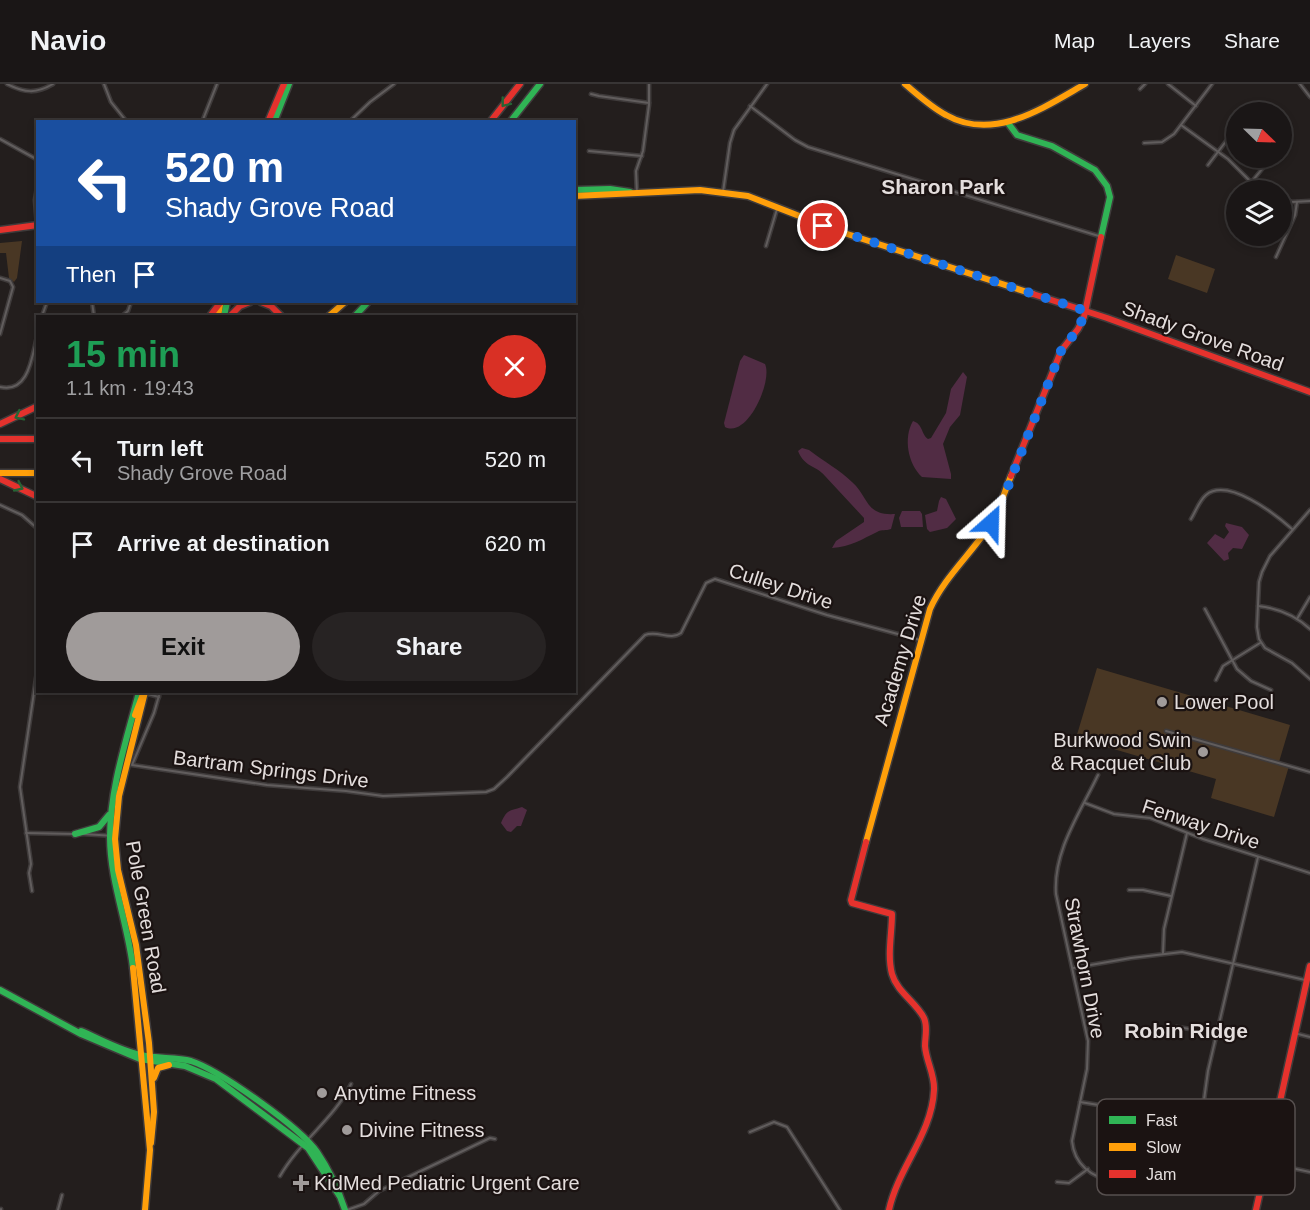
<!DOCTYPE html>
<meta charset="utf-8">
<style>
:root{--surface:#1a1616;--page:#272323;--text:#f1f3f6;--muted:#9f9fa1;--line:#383535;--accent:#a09b9a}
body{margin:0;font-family:Arial,sans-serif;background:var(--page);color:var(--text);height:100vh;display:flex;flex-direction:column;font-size:22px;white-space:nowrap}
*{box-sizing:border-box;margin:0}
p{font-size:20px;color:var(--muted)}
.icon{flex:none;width:33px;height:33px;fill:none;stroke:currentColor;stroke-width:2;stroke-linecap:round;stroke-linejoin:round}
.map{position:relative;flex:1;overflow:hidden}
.panel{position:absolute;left:36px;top:231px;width:540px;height:378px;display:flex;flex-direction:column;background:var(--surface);border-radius:0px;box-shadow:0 3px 9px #0003,0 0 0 2px var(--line)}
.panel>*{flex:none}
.guide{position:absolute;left:36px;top:36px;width:540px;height:183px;border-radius:0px;box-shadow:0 3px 9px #0003,0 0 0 2px var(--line);background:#1a4fa0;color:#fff;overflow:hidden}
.needle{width:39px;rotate:113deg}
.tools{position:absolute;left:1226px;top:18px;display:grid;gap:12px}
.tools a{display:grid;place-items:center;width:66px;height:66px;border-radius:50%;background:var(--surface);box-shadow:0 3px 9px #0003,0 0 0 2px var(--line);font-size:30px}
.pin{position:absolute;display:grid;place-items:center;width:51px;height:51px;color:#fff;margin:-26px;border:3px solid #fff;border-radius:50%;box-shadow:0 2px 6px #0007}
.me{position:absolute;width:66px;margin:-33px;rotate:25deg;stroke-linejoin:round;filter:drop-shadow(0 0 4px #0008)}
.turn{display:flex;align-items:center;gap:21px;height:126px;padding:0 30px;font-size:27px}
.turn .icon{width:78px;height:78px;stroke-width:2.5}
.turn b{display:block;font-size:42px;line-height:51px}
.then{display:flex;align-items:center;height:57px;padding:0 30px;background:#0003;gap:12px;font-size:22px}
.round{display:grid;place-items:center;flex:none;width:63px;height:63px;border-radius:32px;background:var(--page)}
.head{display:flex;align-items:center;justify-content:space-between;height:102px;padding:0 30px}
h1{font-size:36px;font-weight:700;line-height:45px;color:#1e9e55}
.primary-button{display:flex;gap:12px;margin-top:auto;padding:12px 30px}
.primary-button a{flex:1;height:69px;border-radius:36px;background:var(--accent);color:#111;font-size:24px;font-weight:700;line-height:69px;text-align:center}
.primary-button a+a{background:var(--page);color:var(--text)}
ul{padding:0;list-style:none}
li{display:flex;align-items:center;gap:18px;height:84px;padding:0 30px;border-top:2px solid var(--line)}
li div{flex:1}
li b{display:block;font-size:22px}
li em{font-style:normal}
header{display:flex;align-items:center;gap:36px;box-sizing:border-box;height:84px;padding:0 30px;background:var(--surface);border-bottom:2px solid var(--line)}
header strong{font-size:28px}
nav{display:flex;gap:33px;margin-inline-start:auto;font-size:21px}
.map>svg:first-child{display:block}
</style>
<header>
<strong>Navio</strong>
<nav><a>Map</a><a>Layers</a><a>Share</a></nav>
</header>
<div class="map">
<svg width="1310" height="1126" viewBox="0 0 1310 1126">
<rect width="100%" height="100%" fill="#231e1d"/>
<!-- green -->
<g fill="#493724">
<polygon points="22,157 17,194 14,198 9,194 6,169 0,169 0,159"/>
<polygon points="1176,171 1215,185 1207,209 1168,195"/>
<polygon points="1097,584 1290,641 1279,678 1289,682 1274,733 1211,714 1216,695 1076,654"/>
</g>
<!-- water -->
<g fill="#512c44">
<path d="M744,271L765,280C773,297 747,355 725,343L724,339L740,277Z"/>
<path d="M963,288L967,293L960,331L950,343L943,360L951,390V395L922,393C908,380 903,354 913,337C923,340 921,350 928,355L931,354L946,329L951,305Z"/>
<path d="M802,364L809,366C823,377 840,386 852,398C869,413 865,432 895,430L891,445C886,447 882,445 877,448C862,455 851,463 832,464L836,457L864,438V434C851,420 838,406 825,392C816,381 805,384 798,367Z"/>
<polygon points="941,413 946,415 956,435 947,444 930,448 927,445 925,431 937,427 939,417"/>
<polygon points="902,427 920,427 922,430 923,443 901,443 899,434"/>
<polygon points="1226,439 1242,443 1249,451 1242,465 1233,464 1228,469 1229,475 1224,477 1207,459 1215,450 1224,455 1229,448 1225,442"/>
<path d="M522,723L527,726L521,742H517L511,748L507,747L501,739C507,725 510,727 522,723Z"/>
</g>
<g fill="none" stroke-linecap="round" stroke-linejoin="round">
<!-- street casing -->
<g stroke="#3f3b3b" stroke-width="5">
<g id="street">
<path d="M7,0C25,9 36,10 53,0"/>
<polyline points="104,0 111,18 127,38"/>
<polyline points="1168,0 1196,22"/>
<polyline points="1300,0 1310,13"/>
<polyline points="1140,5 1145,0"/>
<polyline points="591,10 599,12 649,19"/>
<polyline points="750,22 795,56 808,63 1102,153"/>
<polyline points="202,38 217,0"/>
<polyline points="349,38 370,18 394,0"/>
<polyline points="1181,41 1228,75 1251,98 1266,106"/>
<polyline points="0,55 38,76"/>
<polyline points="1144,59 1162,58 1174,50 1212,0"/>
<polyline points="589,67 642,72"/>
<polyline points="1208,81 1230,52 1236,49"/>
<polyline points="1245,106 1271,74"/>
<polyline points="723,108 730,59 734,46 767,0"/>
<polyline points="637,110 636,87 643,67 649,21 649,0"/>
<polyline points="1281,113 1292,118 1310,117"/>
<polyline points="37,141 35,116 38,98"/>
<polyline points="766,162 777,125"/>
<polyline points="1276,173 1295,131 1297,118"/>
<polyline points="0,194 10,197 13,203 0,250"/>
<polyline points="92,218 94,232"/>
<polyline points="42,232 47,218"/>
<polyline points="122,232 128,227 131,218"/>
<path d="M0,303C30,310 32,270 38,249"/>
<polyline points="0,421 22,431 38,445"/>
<polyline points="1310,426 1270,472 1262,488 1259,498 1257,543 1259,555 1265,564 1292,579 1310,595"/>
<path d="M1191,435C1196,427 1199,417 1206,411C1228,393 1275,430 1292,445"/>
<path d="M1258,522C1277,524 1295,531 1310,545"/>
<polyline points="1205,525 1237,585 1251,597 1271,606"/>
<polyline points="1297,535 1310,513"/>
<polyline points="1216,596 1223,582 1260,559"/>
<path d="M160,608L154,629L132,681L267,701L346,707L383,712L486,708L494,705L507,693L645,551C658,546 670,557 681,549L706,499L715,495L827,531L920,556"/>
<polyline points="144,609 159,613"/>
<polyline points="1166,647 1310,688"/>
<path d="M1098,691C1080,729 1053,767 1056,810L1088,957L1087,985L1072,1057C1078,1118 1177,1099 1218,1098C1232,1097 1246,1100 1260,1102"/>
<polyline points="1085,719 1114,730 1150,734 1203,755 1310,789"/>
<polyline points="26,749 74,750"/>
<polyline points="83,750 115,752"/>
<polyline points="1129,806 1143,806 1171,812"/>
<polyline points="32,807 29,789 31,780 20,703 38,581"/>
<polyline points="1163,869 1164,845 1187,749"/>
<polyline points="1073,884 1131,874 1182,868 1305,896"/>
<polyline points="1160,947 1177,943 1217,949"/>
<polyline points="1294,949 1310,953"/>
<polyline points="1080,1018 1130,1026 1154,1028 1226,1022 1277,1029"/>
<polyline points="1203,1023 1208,987 1258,773"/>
<polyline points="750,1048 774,1038 787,1043 840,1126"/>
<polyline points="1268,1079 1310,1088"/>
<path d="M280,1092C300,1057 334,1035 351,1000"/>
<polyline points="1057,1098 1069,1099 1088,1085"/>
<polyline points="1,1126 1,1125"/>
<polyline points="58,1126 62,1111"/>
<polyline points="347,1126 364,1120 379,1107 490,1054 495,1055"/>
</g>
</g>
<!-- fast casing -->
<g stroke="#3f3b3b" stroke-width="9">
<g id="fast">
<polyline points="274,38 289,0"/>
<polyline points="510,38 540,0"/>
<polyline points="1008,39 1017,51 1052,62 1095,86 1107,102 1110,113 1101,153"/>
<polyline points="574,106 610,105 630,108"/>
<polyline points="224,232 227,218"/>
<polyline points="355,232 368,218"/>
<polyline points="75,750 99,743 109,731"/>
<path d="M133,884C128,840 110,797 110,753C110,703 127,655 139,608"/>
<polyline points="0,906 81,950 140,975 185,982 216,995 308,1064 339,1111"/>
<path d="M81,947C100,955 121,967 141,971C157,975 175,973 191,977C219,986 301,1044 317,1068C330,1087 338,1105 345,1126"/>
</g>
</g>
<!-- slow casing -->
<g stroke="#3f3b3b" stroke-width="9">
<g id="slow">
<path d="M905,0C918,11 931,23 946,31C994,58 1043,24 1085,0"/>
<polyline points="574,112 700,106 748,112 838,147 1033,210"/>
<polyline points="218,232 220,221"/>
<polyline points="329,232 345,218"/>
<polyline points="0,389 38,389"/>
<polyline points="145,608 119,712 115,755 118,786 136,861 149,959 154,1028 151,1059"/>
<polyline points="135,631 143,610"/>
<path d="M866,758L930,525C944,494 969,472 988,444C999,428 1004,409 1011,392"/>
<polyline points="133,884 150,1066 145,1126"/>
<polyline points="154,994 158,984 169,981"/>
</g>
</g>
<!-- jam casing -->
<g stroke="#3f3b3b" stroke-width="9">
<g id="jam">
<polyline points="268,38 284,0"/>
<polyline points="490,38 520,0"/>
<polyline points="0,146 38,141"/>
<polyline points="1033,210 1107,234 1310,308"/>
<polyline points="261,218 271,222 281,232"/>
<polyline points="210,232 220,219"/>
<polyline points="230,232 240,222 250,218"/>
<polyline points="0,340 38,322"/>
<polyline points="0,355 38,355"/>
<polyline points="1011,392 1061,267 1078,245 1084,233 1101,153"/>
<polyline points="0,395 38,413"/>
<path d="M866,758L851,816L852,819L892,830C892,849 887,871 892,890C897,908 916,918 924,934C928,943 925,952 925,962C926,977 935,991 934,1006C932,1050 898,1084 889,1126"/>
<polyline points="1256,1126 1310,882"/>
</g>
</g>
<!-- street -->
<use href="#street" stroke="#615d5d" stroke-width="2"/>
<!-- fast -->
<use href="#fast" stroke="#30b455" stroke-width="6"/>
<!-- slow -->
<use href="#slow" stroke="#ff9f0a" stroke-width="6"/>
<!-- jam -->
<use href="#jam" stroke="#e5322d" stroke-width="6"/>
</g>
<!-- one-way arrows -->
<defs><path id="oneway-chevron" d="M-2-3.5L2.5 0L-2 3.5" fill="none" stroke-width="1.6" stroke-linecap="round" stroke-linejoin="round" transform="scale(1.5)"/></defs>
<g stroke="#266434">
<use href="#oneway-chevron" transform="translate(505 19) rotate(128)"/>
<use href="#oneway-chevron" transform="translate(19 332) rotate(154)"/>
<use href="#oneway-chevron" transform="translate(19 403) rotate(25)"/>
</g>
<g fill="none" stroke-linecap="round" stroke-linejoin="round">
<!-- route -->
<polyline stroke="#1a73e8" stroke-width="10" stroke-dasharray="0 18" points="823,142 1086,227 1078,245 1061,267 1007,405 991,439"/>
</g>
<!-- markers -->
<g fill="#a09b9a" stroke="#1b1312" stroke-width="2">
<circle cx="1162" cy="618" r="6"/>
<circle cx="1203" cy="668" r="6"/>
<circle cx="322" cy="1009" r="6"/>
<circle cx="347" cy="1046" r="6"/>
<path d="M298 1090h6v6h6v6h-6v6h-6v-6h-6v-6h6z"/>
</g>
<g text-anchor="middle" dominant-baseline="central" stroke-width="4.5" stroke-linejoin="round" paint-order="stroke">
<!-- street labels -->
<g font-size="20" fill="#e4dedd" stroke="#1b1312">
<text transform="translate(1203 252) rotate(20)">Shady Grove Road</text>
<text transform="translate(781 502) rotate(18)">Culley Drive</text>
<text transform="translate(900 576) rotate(-73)">Academy Drive</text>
<text transform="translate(271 685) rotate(7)">Bartram Springs Drive</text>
<text transform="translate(1201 740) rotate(18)">Fenway Drive</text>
<text transform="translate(146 833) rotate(80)">Pole Green Road</text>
<text transform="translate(1085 884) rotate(79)">Strawhorn Drive</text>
</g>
<!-- poi labels -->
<g font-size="20" fill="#e4dedd" stroke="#1b1312" text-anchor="start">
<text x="1174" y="618">Lower Pool</text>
<text x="1191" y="656" text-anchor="end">Burkwood Swin<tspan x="1191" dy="23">&amp; Racquet Club</tspan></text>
<text x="334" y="1009">Anytime Fitness</text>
<text x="359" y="1046">Divine Fitness</text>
<text x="314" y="1099">KidMed Pediatric Urgent Care</text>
</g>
<!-- neighbourhood labels -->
<g font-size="21" font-weight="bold" fill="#e4dedd" stroke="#1b1312">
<text x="943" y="102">Sharon Park</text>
<text x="1186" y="946">Robin Ridge</text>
</g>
</g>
<!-- legend -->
<rect x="1097" y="1015" width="198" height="96" rx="9" fill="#1b1312" stroke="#57504f" stroke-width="1.5"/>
<rect x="1109" y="1032" width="27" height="8" fill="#30b455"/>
<rect x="1109" y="1059" width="27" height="8" fill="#ff9f0a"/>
<rect x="1109" y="1086" width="27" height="8" fill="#e5322d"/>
<g font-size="16" fill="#e4dedd">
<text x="1146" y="1042">Fast</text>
<text x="1146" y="1069">Slow</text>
<text x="1146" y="1096">Jam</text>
</g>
</svg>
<div class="tools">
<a><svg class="needle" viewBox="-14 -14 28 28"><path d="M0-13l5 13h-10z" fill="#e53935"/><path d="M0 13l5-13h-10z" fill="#9f9fa1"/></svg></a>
<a><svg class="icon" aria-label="layers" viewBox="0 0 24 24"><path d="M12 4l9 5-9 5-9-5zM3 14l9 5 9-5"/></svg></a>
</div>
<div class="pin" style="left:823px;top:142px;background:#d93025"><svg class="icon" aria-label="arrive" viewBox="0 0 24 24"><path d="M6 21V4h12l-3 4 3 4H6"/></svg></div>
<svg class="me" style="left:991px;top:439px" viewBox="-20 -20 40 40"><path d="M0-17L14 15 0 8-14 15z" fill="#1a73e8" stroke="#fff" stroke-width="4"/></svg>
<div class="guide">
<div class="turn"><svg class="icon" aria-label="left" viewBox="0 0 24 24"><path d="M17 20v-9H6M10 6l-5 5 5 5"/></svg><div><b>520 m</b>Shady Grove Road</div></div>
<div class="then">Then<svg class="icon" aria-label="arrive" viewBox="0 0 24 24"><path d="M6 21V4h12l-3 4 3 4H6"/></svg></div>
</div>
<section class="panel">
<div class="head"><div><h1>15 min</h1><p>1.1 km · 19:43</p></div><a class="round" style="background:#d93025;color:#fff"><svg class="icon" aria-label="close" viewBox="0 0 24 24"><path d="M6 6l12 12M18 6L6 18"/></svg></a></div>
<ul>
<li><svg class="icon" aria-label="left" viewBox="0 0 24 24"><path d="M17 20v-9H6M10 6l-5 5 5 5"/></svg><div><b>Turn left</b><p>Shady Grove Road</p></div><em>520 m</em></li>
<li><svg class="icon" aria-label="arrive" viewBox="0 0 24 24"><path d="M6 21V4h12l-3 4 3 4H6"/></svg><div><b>Arrive at destination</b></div><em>620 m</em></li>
</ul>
<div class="primary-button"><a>Exit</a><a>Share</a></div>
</section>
</div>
